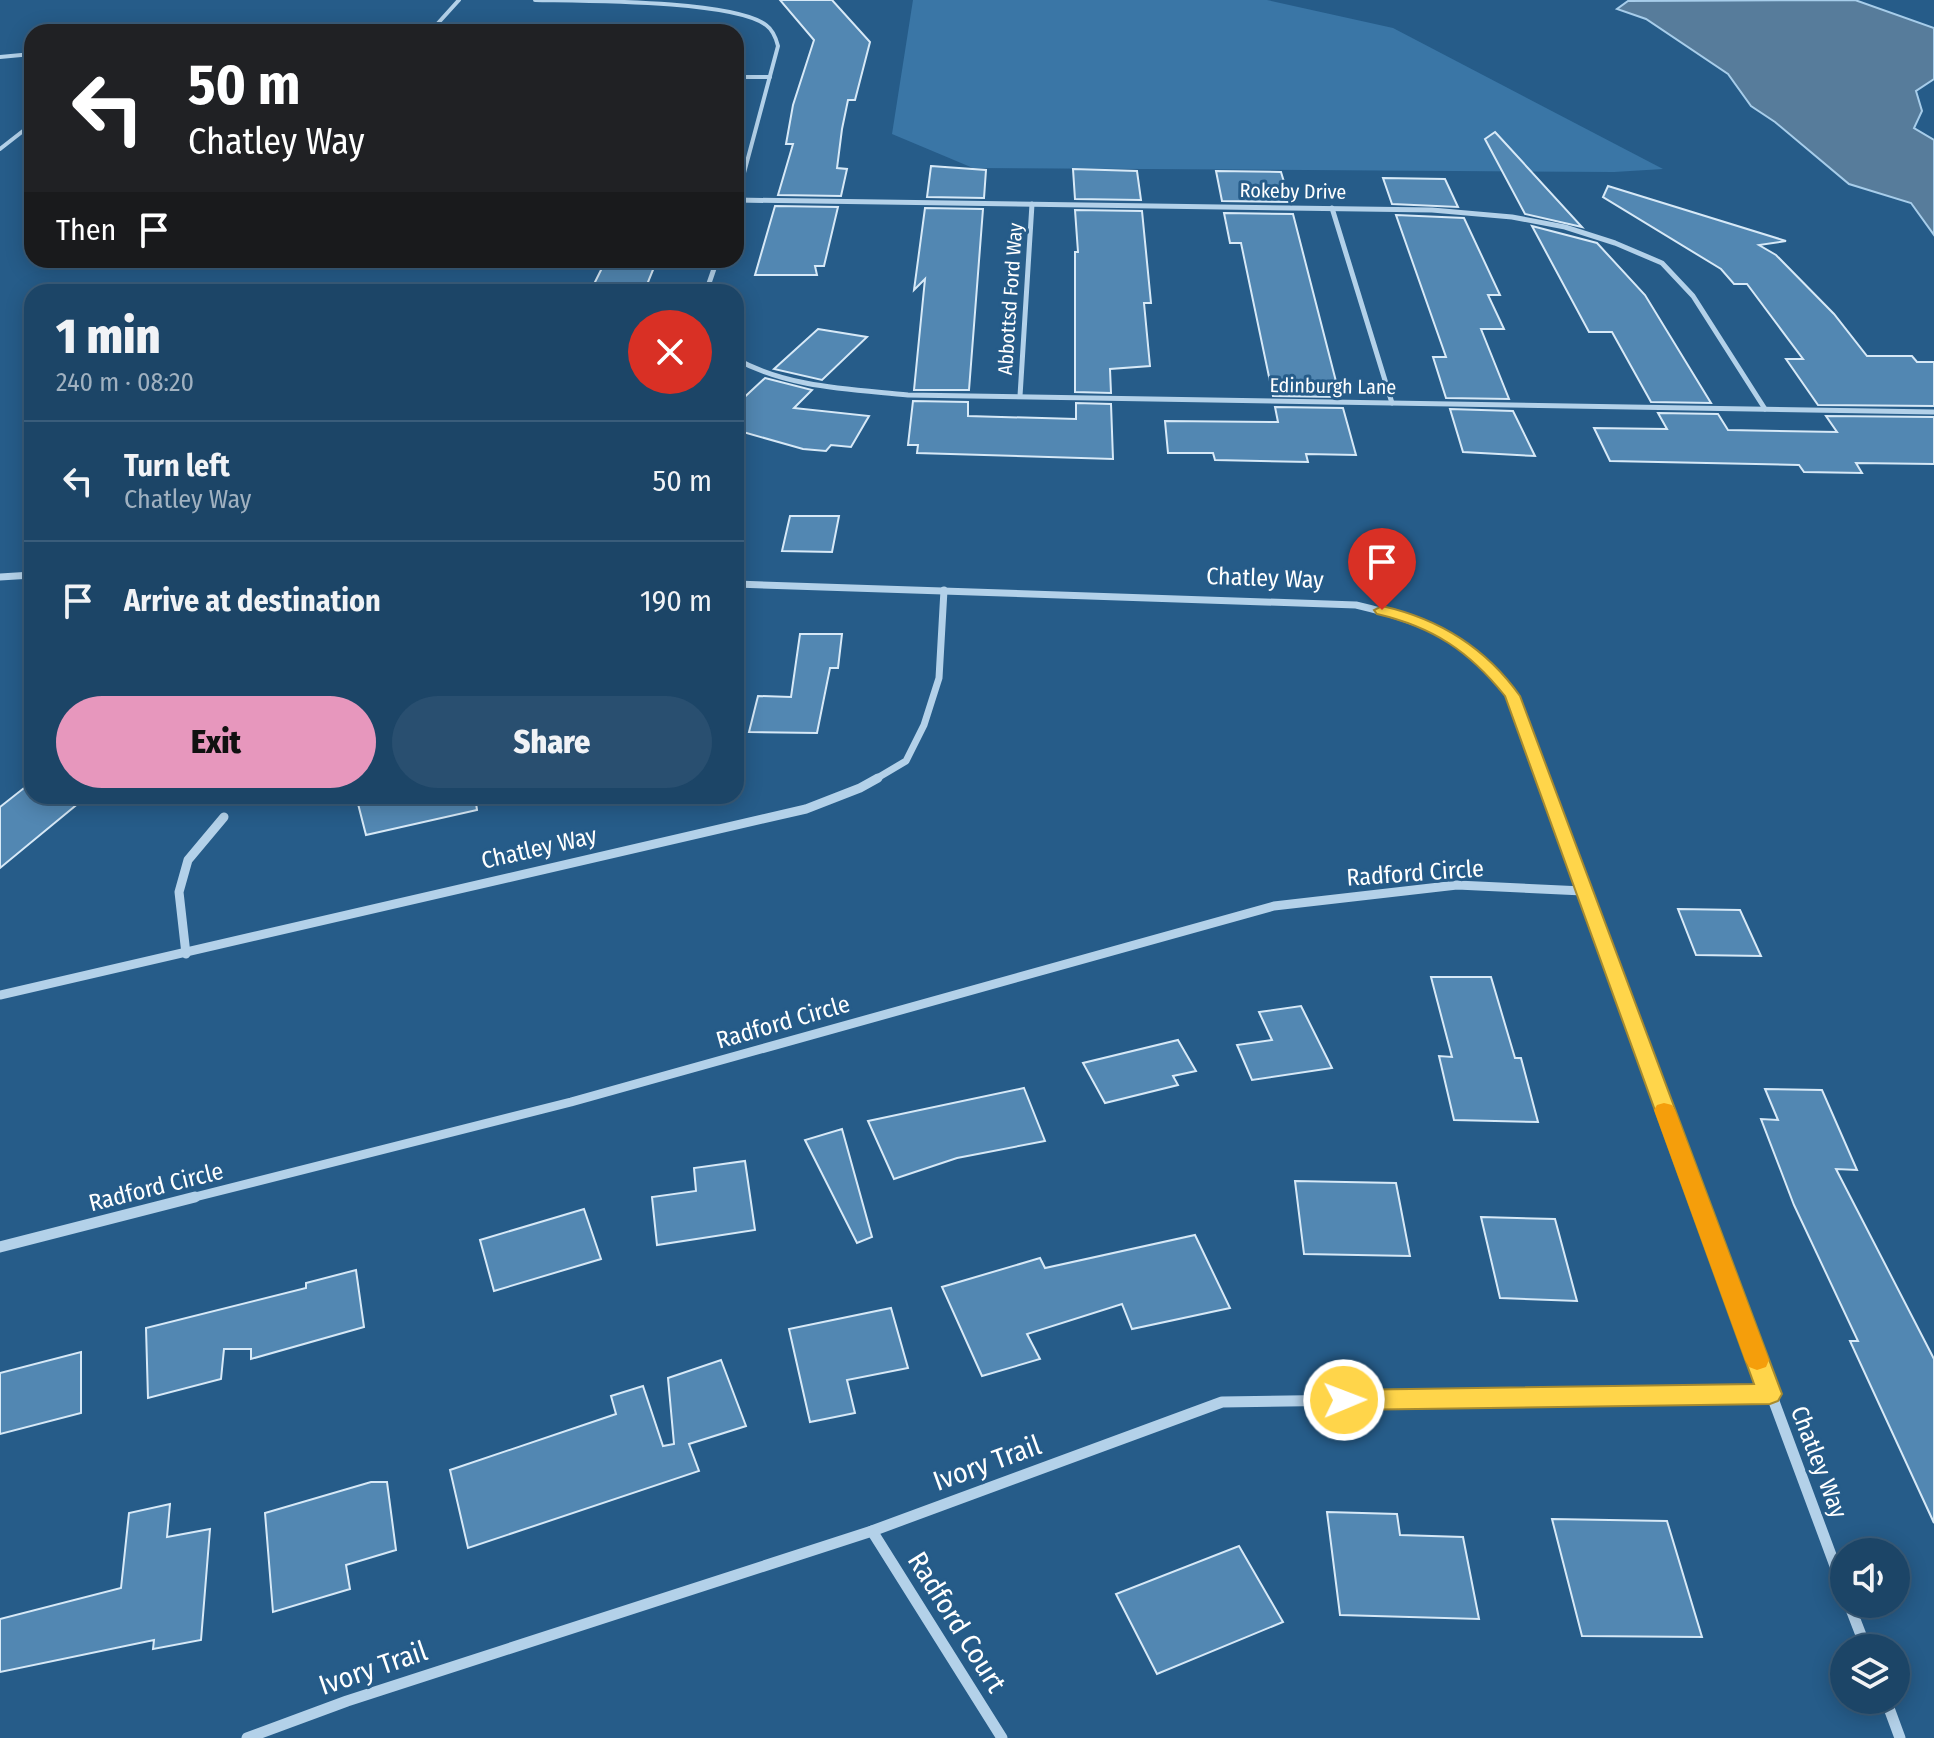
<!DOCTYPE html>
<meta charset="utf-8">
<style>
:root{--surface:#1c4567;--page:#294f70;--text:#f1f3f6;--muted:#a0b1c0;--line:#3a5d7b;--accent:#e797bd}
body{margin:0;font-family:"Fira Sans Condensed",sans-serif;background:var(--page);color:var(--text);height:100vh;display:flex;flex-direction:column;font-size:30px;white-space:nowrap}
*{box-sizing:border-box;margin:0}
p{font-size:26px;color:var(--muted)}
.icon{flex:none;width:44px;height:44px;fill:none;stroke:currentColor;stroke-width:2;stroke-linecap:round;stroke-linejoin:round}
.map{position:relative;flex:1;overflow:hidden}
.drawer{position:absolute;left:24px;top:284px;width:720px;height:520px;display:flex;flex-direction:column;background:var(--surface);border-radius:24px;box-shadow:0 4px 20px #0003,0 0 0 2px var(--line)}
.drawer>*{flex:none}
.guide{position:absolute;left:24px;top:24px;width:720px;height:244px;border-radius:24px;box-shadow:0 4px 20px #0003,0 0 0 2px var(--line);background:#202124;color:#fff;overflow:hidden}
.controls{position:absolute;left:1830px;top:1538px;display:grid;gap:16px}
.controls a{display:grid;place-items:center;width:80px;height:80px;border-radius:50%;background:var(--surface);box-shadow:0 4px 20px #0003,0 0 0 2px var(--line);font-size:40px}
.pin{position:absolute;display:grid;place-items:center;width:68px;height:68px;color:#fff;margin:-82px -34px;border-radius:50% 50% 50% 0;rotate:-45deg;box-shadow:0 0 8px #0007}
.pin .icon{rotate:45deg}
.me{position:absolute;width:88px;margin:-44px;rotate:89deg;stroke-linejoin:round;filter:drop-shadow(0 0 6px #0008)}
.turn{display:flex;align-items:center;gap:28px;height:168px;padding:0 32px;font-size:36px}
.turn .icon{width:104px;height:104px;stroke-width:2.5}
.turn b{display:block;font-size:56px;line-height:68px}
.then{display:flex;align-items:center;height:76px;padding:0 32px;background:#0003;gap:16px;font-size:30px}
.round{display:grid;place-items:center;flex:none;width:84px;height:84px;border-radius:42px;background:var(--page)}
.head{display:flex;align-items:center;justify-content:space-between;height:136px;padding:0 32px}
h1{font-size:48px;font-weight:800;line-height:60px}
.primary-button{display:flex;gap:16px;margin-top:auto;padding:16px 32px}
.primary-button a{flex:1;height:92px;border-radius:48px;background:var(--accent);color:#111;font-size:32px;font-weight:800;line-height:92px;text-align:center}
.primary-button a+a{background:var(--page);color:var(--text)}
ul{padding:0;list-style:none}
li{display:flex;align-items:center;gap:24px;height:120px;padding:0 32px;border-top:2px solid var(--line)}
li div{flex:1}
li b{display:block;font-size:30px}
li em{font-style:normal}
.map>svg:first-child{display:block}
</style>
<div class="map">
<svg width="1934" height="1738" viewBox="0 0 1934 1738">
<rect width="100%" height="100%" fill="#265c89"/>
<!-- green -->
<polygon fill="#3a76a6" points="913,0 1267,0 1393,28 1663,169 1614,172 973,168 892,134"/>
<!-- water -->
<polygon fill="#577c9b" stroke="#a7cdea" stroke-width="2" points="1855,0 1934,28 1934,79 1916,91 1922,111 1914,128 1934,140 1934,235 1911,203 1849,184 1775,122 1751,106 1728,74 1646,19 1617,9 1628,1"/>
<!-- building -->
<g fill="#5287b2" stroke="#d7e9f7" stroke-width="2">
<polygon points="780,0 832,0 870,42 855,100 848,100 842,129 837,168 847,169 841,196 778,195 793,144 786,144 793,105 814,40"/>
<polygon points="1495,132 1582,227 1525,214 1485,139"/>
<polygon points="931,166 986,170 984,198 927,197"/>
<polygon points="1073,169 1137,171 1141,200 1075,199"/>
<polygon points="1216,171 1281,172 1290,202 1222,201"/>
<polygon points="1383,178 1445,179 1458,207 1392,204"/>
<polygon points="1608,186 1786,241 1759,245 1776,255 1834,314 1867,356 1912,356 1917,362 1934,362 1934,406 1818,405 1786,359 1803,359 1747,284 1734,284 1721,269 1603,197"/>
<polygon points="775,206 838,207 824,266 815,266 817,275 755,275"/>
<polygon points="925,208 983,209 969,390 914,390 925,279 914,290"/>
<polygon points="1075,210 1142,211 1151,303 1144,303 1150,366 1110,369 1111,393 1075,392 1075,252 1078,252"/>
<polygon points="1224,213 1293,214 1340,397 1273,396 1241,243 1230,243"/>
<polygon points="1396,215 1464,218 1500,295 1488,295 1504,329 1481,329 1509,399 1446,398 1433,357 1446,357"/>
<polygon points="1532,226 1597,243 1645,295 1711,403 1651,402 1612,332 1589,332"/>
<polygon points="606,260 657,260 644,292 590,292"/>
<polygon points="818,329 867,337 822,380 774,369"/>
<polygon points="765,378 812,390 794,408 869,416 851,447 831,445 826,451 803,449 736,430 736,405"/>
<polygon points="913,401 968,402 968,416 1076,419 1076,403 1111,404 1113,459 917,453 918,445 908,445"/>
<polygon points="1275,407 1343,408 1356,455 1306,454 1308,462 1215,460 1213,453 1168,453 1165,421 1278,422"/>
<polygon points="1450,409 1513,411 1535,456 1463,452"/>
<polygon points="1658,413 1718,414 1728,430 1837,432 1826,416 1934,417 1934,464 1856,463 1862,473 1804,472 1799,465 1610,461 1594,428 1667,429"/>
<polygon points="790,516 839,516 832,552 782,551"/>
<polygon points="800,634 842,634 838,668 830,668 817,733 749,732 758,696 791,697"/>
<polygon points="24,788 32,790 32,796 56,796 80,802 0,868 0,807"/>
<polygon points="356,796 475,796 477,810 366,835"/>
<polygon points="1678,909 1740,910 1761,956 1696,955"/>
<polygon points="1431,977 1491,977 1515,1058 1521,1058 1538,1122 1454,1120 1439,1056 1452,1057"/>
<polygon points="1301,1006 1332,1068 1252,1080 1237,1045 1272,1040 1259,1012"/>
<polygon points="1178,1040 1196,1071 1173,1076 1178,1085 1105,1103 1083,1063"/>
<polygon points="1024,1088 1045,1141 957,1158 894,1179 868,1121"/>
<polygon points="1765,1089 1822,1090 1857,1170 1836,1169 1934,1359 1934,1523 1850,1341 1858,1341 1794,1205 1761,1119 1778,1120"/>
<polygon points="842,1129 872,1237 857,1243 805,1140"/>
<polygon points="745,1161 755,1230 657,1245 652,1197 696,1191 694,1168"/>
<polygon points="1295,1181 1396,1183 1410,1256 1304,1254"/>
<polygon points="584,1209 601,1259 494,1291 480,1240"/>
<polygon points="1481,1217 1555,1219 1577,1301 1500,1298"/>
<polygon points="1195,1235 1230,1308 1132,1329 1122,1304 1027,1334 1040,1359 982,1376 942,1287 1040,1258 1045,1268"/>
<polygon points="356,1270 364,1327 251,1359 251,1349 224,1349 221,1379 148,1398 146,1328 306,1288 306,1283"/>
<polygon points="891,1308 908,1368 847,1380 855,1413 810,1422 789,1329"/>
<polygon points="81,1352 81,1413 0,1434 0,1373"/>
<polygon points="721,1360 746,1426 689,1444 699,1471 468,1548 450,1470 616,1414 611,1396 643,1386 663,1446 674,1444 668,1378"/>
<polygon points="371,1482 387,1482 396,1550 346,1565 350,1589 273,1612 265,1513"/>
<polygon points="170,1504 167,1537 210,1529 201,1640 153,1649 154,1640 0,1672 0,1619 121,1588 129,1513"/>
<polygon points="1327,1512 1397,1514 1400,1535 1463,1537 1479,1619 1340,1615"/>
<polygon points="1552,1519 1667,1521 1702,1637 1582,1636"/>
<polygon points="1239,1546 1283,1622 1157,1674 1116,1594"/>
</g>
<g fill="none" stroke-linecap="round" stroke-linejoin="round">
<!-- minor-far4 -->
<g stroke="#b3d1e9" stroke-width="4">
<path d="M535,0C583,1 732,0 766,25C773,30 776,38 778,46L737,199"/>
<polyline points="430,32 459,0"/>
<polyline points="0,57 32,54"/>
<polyline points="736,77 770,77"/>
<polyline points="0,149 32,124"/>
</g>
<!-- minor-far3 -->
<g stroke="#b3d1e9" stroke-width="5">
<polyline points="736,200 1432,210 1512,217 1565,227 1615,243 1662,263 1693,296 1765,409"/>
<polyline points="736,203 738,197"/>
<polyline points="1332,208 1392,403"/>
<polyline points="706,292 717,260"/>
<path d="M736,359C789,388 849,389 908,395L1934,412"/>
<polyline points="1020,396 1032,204"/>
</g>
<!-- minor-far2 -->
<g stroke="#b3d1e9" stroke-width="7">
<polyline points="0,577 32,575"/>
<path d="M736,584L1356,605C1412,618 1484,642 1513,698C1526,723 1533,753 1543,780"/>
<polyline points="874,780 906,761 924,725 939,678 944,590"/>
</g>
<!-- minor-far1 -->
<g stroke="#b3d1e9" stroke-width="9">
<polyline points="1542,778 1699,1199"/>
<polyline points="186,954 179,892 188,860 224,817"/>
<polyline points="0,995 806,809 860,788 878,778"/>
<polyline points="187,1199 571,1102 1274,906 1457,885 1583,891"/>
</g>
<!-- minor -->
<g stroke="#b3d1e9" stroke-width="11">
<polyline points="1698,1197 1844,1590"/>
<polyline points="0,1247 195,1197"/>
<polyline points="872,1531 1002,1738"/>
<polyline points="1849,1604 1866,1648"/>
<polyline points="1886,1700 1900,1738"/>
<polyline points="247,1738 347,1701 872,1531 1222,1402 1770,1394"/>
</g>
</g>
<!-- route -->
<path fill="#ffd54a" stroke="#a68a30" stroke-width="2" d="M1382,606C1440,619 1486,648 1520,696L1782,1394L1778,1401L1770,1404L1344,1410L1335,1407L1332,1400L1335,1393L1344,1390L1754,1384L1505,696C1469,651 1433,627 1377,614L1374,610Z"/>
<!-- slow -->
<polygon fill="#f59e0b" points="1664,1103 1672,1105 1675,1110 1769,1360 1766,1367 1757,1370 1749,1367 1745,1360 1654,1110 1657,1105"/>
<g text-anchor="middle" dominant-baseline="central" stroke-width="6" stroke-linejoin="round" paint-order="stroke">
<!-- far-street labels -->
<g font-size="20" fill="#fff" stroke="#265c89">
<text transform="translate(1293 191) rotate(1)">Rokeby Drive</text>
<text transform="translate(1010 299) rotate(-86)">Abbottsd Ford Way</text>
<text transform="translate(1333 386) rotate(1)">Edinburgh Lane</text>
</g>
<!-- street labels -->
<g font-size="24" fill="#fff" stroke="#265c89">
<text transform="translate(1265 578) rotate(2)">Chatley Way</text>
<text transform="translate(539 848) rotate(-13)">Chatley Way</text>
<text transform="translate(1415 873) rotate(-4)">Radford Circle</text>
<text transform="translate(783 1022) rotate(-16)">Radford Circle</text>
<text transform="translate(156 1187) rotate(-14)">Radford Circle</text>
<text transform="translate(1819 1462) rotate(69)">Chatley Way</text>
</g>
<!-- near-street labels -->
<g font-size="28" fill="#fff" stroke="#265c89">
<text transform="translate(987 1463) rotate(-20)">Ivory Trail</text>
<text transform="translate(957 1622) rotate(58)">Radford Court</text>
<text transform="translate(373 1668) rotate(-19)">Ivory Trail</text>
</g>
</g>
</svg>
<div class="controls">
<a><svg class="icon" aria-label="sound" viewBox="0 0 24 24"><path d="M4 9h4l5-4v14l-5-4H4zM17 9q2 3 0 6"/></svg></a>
<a><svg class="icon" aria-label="layers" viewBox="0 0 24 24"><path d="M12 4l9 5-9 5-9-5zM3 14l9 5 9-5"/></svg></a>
</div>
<div class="pin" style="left:1382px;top:610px;background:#d93025"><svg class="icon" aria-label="arrive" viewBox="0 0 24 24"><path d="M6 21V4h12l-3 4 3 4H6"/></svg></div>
<svg class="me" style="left:1344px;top:1400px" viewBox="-20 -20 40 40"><circle r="17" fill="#ffd54a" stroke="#fff" stroke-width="3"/><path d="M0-11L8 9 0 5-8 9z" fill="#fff"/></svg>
<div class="guide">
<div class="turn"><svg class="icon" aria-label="left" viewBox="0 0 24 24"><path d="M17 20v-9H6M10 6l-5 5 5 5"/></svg><div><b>50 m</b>Chatley Way</div></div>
<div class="then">Then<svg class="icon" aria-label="arrive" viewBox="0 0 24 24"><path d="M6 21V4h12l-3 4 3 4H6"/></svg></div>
</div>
<section class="drawer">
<div class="head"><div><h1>1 min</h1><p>240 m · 08:20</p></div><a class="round" style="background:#d93025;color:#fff"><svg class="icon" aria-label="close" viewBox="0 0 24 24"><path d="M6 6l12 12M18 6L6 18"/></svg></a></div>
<ul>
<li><svg class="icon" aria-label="left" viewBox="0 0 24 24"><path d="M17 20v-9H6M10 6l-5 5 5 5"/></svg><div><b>Turn left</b><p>Chatley Way</p></div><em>50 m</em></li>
<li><svg class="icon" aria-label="arrive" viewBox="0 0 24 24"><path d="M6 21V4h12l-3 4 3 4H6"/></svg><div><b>Arrive at destination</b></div><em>190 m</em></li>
</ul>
<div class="primary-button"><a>Exit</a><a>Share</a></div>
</section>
</div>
